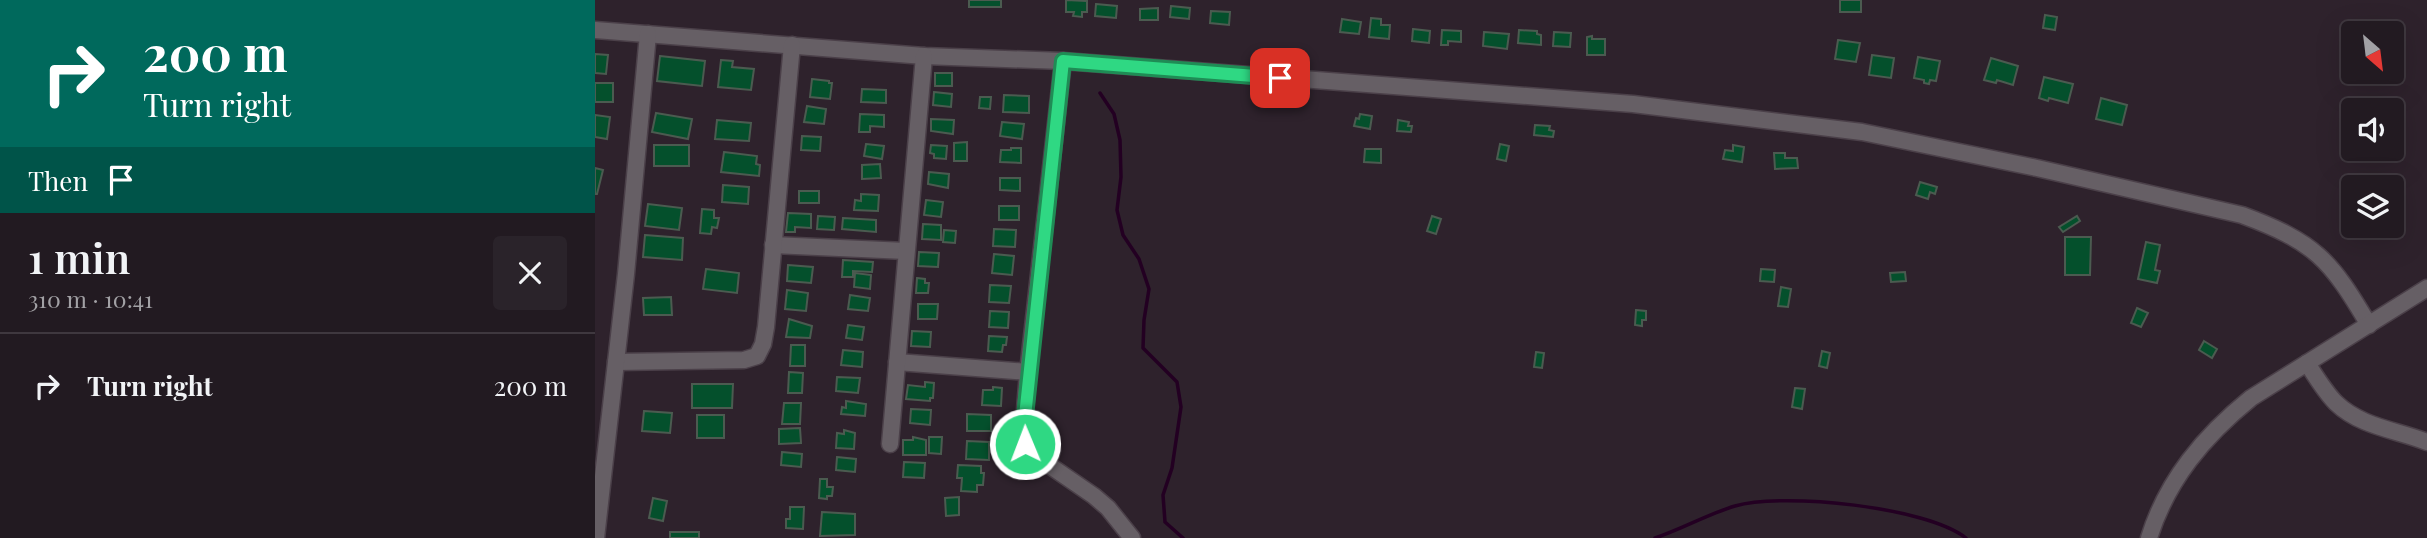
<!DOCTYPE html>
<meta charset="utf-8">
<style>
:root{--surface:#221a21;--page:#2a232a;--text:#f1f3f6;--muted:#a2a1a5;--line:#3f383f}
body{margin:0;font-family:"Playfair Display",serif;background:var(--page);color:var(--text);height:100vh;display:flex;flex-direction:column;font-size:26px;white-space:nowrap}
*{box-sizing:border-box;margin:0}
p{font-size:23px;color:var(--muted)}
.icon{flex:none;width:38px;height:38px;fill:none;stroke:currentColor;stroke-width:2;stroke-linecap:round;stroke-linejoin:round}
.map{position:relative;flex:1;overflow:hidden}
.details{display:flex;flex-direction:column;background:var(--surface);width:595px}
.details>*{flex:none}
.hud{background:#00695c;color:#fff;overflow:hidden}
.needle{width:46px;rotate:152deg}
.tools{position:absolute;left:1746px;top:21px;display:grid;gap:14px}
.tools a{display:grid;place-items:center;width:63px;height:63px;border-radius:7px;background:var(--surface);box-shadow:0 7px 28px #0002,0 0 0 2px var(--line);font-size:35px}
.pin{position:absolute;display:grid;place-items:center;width:60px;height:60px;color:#fff;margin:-30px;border-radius:14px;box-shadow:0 4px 10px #0006}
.me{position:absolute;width:77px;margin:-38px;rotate:359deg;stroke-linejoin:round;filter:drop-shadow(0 0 5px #0008)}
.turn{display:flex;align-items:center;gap:24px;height:147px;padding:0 28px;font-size:32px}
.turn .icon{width:91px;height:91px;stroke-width:2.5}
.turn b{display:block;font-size:49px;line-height:60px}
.then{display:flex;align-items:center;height:66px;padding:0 28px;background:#0003;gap:14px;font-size:26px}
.round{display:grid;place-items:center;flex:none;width:74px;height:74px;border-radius:7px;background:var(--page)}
.head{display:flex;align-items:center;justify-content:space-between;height:119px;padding:0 28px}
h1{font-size:42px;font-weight:600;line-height:52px}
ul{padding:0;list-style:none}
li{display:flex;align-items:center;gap:21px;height:105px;padding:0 28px;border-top:2px solid var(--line)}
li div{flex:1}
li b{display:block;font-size:26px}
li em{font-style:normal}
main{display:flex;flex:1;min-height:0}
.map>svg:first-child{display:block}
</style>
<main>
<section class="details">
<div class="hud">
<div class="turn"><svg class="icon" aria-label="right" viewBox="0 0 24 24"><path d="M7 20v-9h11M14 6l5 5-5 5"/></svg><div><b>200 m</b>Turn right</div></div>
<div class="then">Then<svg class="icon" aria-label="arrive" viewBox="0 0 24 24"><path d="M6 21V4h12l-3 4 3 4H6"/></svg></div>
</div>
<div class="head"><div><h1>1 min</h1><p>310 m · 10:41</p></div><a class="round"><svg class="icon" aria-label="close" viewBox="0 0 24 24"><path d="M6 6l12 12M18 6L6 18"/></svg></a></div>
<ul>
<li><svg class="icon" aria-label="right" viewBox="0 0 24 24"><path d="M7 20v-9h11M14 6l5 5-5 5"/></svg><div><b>Turn right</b></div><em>200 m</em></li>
</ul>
</section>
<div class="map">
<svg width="1832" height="538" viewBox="0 0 1832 538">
<rect width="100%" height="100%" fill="#2e222c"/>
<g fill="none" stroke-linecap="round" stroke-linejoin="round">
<!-- stream -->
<g stroke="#230022" stroke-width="3.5">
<polyline points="505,93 519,114 525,140 526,177 522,210 528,235 544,259 554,289 549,320 548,348 582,382 586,407 577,468 568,495 570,522 588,538"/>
<path d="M1060,538C1087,529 1113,514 1140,506C1189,492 1332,507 1371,538"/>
</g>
</g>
<!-- building -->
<g fill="#04502c" stroke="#4b5b50" stroke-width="2">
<rect x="374" y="0" width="32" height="7"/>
<polygon points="471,0 492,1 492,12 487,12 487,17 478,16 479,12 471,12"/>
<rect x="1245" y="0" width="21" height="12"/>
<polygon points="501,4 522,6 521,18 500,16"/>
<polygon points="576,6 595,8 594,19 575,17"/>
<polygon points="563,8 563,20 545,20 545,9"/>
<polygon points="616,11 635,12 634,25 615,23"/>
<polygon points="1450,15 1462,17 1460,30 1448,28"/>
<polygon points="776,18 786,19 786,25 795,25 794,39 774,37"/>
<polygon points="747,19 766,22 764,34 745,32"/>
<polygon points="818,29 835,31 834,43 817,41"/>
<polygon points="847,30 866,31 866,42 853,41 853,45 846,45"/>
<polygon points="924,30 942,31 942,34 946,35 946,45 923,43"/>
<polygon points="889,32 914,34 912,49 888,46"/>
<polygon points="959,32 976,33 975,47 958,46"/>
<polygon points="997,36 997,39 1010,39 1010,55 992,55 992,37"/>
<polygon points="1243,40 1265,43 1261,62 1240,59"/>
<polygon points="0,54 13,55 11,74 0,73"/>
<polygon points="1277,55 1299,58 1296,78 1274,75"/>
<polygon points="65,56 110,61 107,86 62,81"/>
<polygon points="1323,57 1345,61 1341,81 1335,80 1334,84 1329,83 1329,80 1319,78"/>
<polygon points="1396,58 1423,66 1418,85 1402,80 1401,83 1389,80"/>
<polygon points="126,60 138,61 137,67 159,69 156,90 123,87"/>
<rect x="340" y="73" width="17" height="13"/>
<polygon points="1449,77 1478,84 1473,103 1454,98 1453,101 1444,98"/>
<polygon points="217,79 234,81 234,83 237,83 235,99 215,97"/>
<rect x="0" y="83" width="18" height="19"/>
<polygon points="267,89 291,90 291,103 266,102"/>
<polygon points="339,92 357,94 356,107 338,105"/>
<polygon points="409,95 434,96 434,113 408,112"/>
<polygon points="385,97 396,97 395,109 384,108"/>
<polygon points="1506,98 1532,105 1527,125 1501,119"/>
<polygon points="212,106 231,109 229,124 209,122"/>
<polygon points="61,113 97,119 93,139 57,132"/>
<polygon points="265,114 289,115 289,127 275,126 275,132 264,132"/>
<polygon points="765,114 777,116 775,129 759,126 761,118 764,119"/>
<polygon points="0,115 15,117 12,139 0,137"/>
<polygon points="336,119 359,120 358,134 336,131"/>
<polygon points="122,120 156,123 154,141 120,139"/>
<polygon points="803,120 814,122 813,126 817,126 816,132 802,131"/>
<polygon points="407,122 429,124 427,139 405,136"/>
<polygon points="940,125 955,126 954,130 959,131 958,137 939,135"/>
<polygon points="207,136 226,137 225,151 206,150"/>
<polygon points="372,142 372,161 359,161 359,143"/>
<polygon points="271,144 289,146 287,159 269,156"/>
<polygon points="905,144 914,146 911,161 902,159"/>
<rect x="59" y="145" width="35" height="21"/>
<polygon points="336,145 352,146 351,159 339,158 339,154 335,153"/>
<polygon points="1138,145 1149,147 1147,162 1128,159 1130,150 1138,151"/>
<polygon points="416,148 426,148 426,163 405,162 406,150 416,150"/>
<polygon points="770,149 786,149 786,163 769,162"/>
<polygon points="129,152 162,156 161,164 165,165 164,176 126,172"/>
<polygon points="1179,153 1190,153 1190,158 1202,158 1203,168 1180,169"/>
<polygon points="285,164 286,178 267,179 267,165"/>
<polygon points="0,168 8,170 2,194 0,194"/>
<polygon points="334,172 354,174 353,188 333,184"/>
<polygon points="405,178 425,178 425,191 405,190"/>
<polygon points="1325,182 1342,187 1340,194 1335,192 1333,199 1321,195"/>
<polygon points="128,185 154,187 153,204 127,202"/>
<rect x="204" y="191" width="20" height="12"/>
<polygon points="266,194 284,195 283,211 259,210 260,200 266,201"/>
<polygon points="331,200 348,202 346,217 329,215"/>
<polygon points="53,204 87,208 84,230 50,226"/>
<rect x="404" y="206" width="20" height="14"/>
<polygon points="107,209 119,210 119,218 124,218 122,228 117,227 116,234 105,233"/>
<polygon points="193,213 216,214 216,228 200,227 200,232 191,232"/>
<polygon points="223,216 240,217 239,230 222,229"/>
<polygon points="837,216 846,219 841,234 832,231"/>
<polygon points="1482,216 1485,221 1468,232 1464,227"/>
<polygon points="248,218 281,220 281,232 247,229"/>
<polygon points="328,224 346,225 346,240 327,239"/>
<polygon points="399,229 421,230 420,247 398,246"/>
<polygon points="349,230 361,231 360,243 348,242"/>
<polygon points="50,235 88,238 87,260 48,257"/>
<polygon points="1470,237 1496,237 1495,275 1470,275"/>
<polygon points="1551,242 1565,245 1560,270 1565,271 1562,283 1543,279"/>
<polygon points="324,252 344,253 343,267 323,266"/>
<polygon points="399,254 419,256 417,275 397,273"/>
<polygon points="248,260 278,262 277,272 258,271 258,277 247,277"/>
<polygon points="193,265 218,267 216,283 192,281"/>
<polygon points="111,269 144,273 142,293 108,289"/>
<polygon points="1166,269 1180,270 1179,282 1165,281"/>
<polygon points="1310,272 1311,281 1296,282 1295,273"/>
<polygon points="260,273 276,275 275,289 259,287"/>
<polygon points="322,278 330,279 330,283 334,283 333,293 321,293"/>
<polygon points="395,285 416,286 414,303 394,302"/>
<polygon points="1186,287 1196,289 1193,307 1183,306"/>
<polygon points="192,290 213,293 211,311 190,309"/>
<polygon points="255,295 275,298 273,311 253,309"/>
<polygon points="76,297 77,315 49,315 48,298"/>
<polygon points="323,304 343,304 342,319 323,319"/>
<polygon points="1542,308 1553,313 1546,327 1536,323"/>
<polygon points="1041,310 1051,311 1051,320 1047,320 1047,326 1040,325"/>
<polygon points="395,311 414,312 413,328 394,327"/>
<polygon points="194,319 217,326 215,338 191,337"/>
<polygon points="253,325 269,327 267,340 251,338"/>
<polygon points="317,331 336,332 335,347 316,346"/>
<polygon points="394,336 412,337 411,345 408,345 407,352 393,351"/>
<polygon points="1609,341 1622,349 1617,358 1604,350"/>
<polygon points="196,345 210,345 210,366 195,366"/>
<polygon points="248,350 268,352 267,367 246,365"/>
<polygon points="1227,351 1235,353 1232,368 1224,366"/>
<polygon points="941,352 949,353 947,368 939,367"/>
<polygon points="194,372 208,373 207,393 193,393"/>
<polygon points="242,377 265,378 263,393 241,391"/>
<polygon points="330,382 339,383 338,398 335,398 335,401 311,399 313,385 330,387"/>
<polygon points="97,384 138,384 137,408 97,408"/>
<polygon points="398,387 407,388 406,406 387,405 388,390 398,390"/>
<polygon points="1200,388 1210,389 1207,409 1197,407"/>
<polygon points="251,401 271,404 270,416 246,414 247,407 251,408"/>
<polygon points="189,403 206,403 205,424 187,424"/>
<polygon points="316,409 336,410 335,425 315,423"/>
<polygon points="49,411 77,413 75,433 47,431"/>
<polygon points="372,414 396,415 396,431 372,431"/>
<rect x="102" y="415" width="27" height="23"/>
<polygon points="205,428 206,443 184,444 184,429"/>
<polygon points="249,430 260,433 259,449 241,448 242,433 249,434"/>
<polygon points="318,437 331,440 331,455 308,455 308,440 318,440"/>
<polygon points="334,437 347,437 346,454 334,453"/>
<polygon points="372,441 394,442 394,460 371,459"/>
<polygon points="187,452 207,454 206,467 186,465"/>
<polygon points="242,457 261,459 260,472 241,470"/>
<polygon points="309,462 330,463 329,478 308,477"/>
<polygon points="363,465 386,466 386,473 389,473 388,485 382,485 382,492 366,491 367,478 362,478"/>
<polygon points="225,479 232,479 232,487 238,487 237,496 232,496 232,499 224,498"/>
<polygon points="364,497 364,515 351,516 350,498"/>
<polygon points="58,498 72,501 68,521 54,518"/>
<polygon points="195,507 209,507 208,529 191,528 191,519 195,519"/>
<polygon points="227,512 260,514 260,535 225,536"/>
<rect x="75" y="532" width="29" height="6"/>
</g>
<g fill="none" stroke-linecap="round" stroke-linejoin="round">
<!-- minor casing -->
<g stroke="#4b4049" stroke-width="19">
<g id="minor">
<path d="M0,30L329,56L468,61L1038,104L1267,132L1442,168L1647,215C1720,242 1735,259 1774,325"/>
<polyline points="468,61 433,372 428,435 435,452 499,496 513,508 537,538"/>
<polyline points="178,245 311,251"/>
<polyline points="21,362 149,360 162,356 168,344 171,327 197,45"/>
<polyline points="302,362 433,372"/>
<path d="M1712,363C1721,377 1730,392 1741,403C1766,427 1802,430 1832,442"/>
<polyline points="295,444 329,56"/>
<polyline points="1,538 31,274 53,34"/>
<path d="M1554,538C1572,480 1609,436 1656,398L1832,288"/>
</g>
</g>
<!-- minor -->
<use href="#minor" stroke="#665f65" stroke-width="16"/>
</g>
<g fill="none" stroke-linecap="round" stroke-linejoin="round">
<!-- route casing -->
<g stroke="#1f8c55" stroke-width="18">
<polyline id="route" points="430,444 428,435 468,61 685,78"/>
</g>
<!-- route -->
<use href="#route" stroke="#2fd883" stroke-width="12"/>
</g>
</svg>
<div class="tools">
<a><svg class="needle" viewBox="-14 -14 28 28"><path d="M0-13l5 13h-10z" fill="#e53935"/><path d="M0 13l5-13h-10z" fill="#a2a1a5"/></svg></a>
<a><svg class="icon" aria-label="sound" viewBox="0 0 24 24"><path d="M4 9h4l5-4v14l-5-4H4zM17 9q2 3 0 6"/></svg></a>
<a><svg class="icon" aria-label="layers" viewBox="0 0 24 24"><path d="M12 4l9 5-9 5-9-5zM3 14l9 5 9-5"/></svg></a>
</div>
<div class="pin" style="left:685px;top:78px;background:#d93025"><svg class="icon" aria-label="arrive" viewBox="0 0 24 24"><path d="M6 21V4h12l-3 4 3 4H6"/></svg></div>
<svg class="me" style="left:430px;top:444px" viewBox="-20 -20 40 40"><circle r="17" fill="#2fd883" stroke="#fff" stroke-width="3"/><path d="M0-11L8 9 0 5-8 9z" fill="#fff"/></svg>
</div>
</main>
